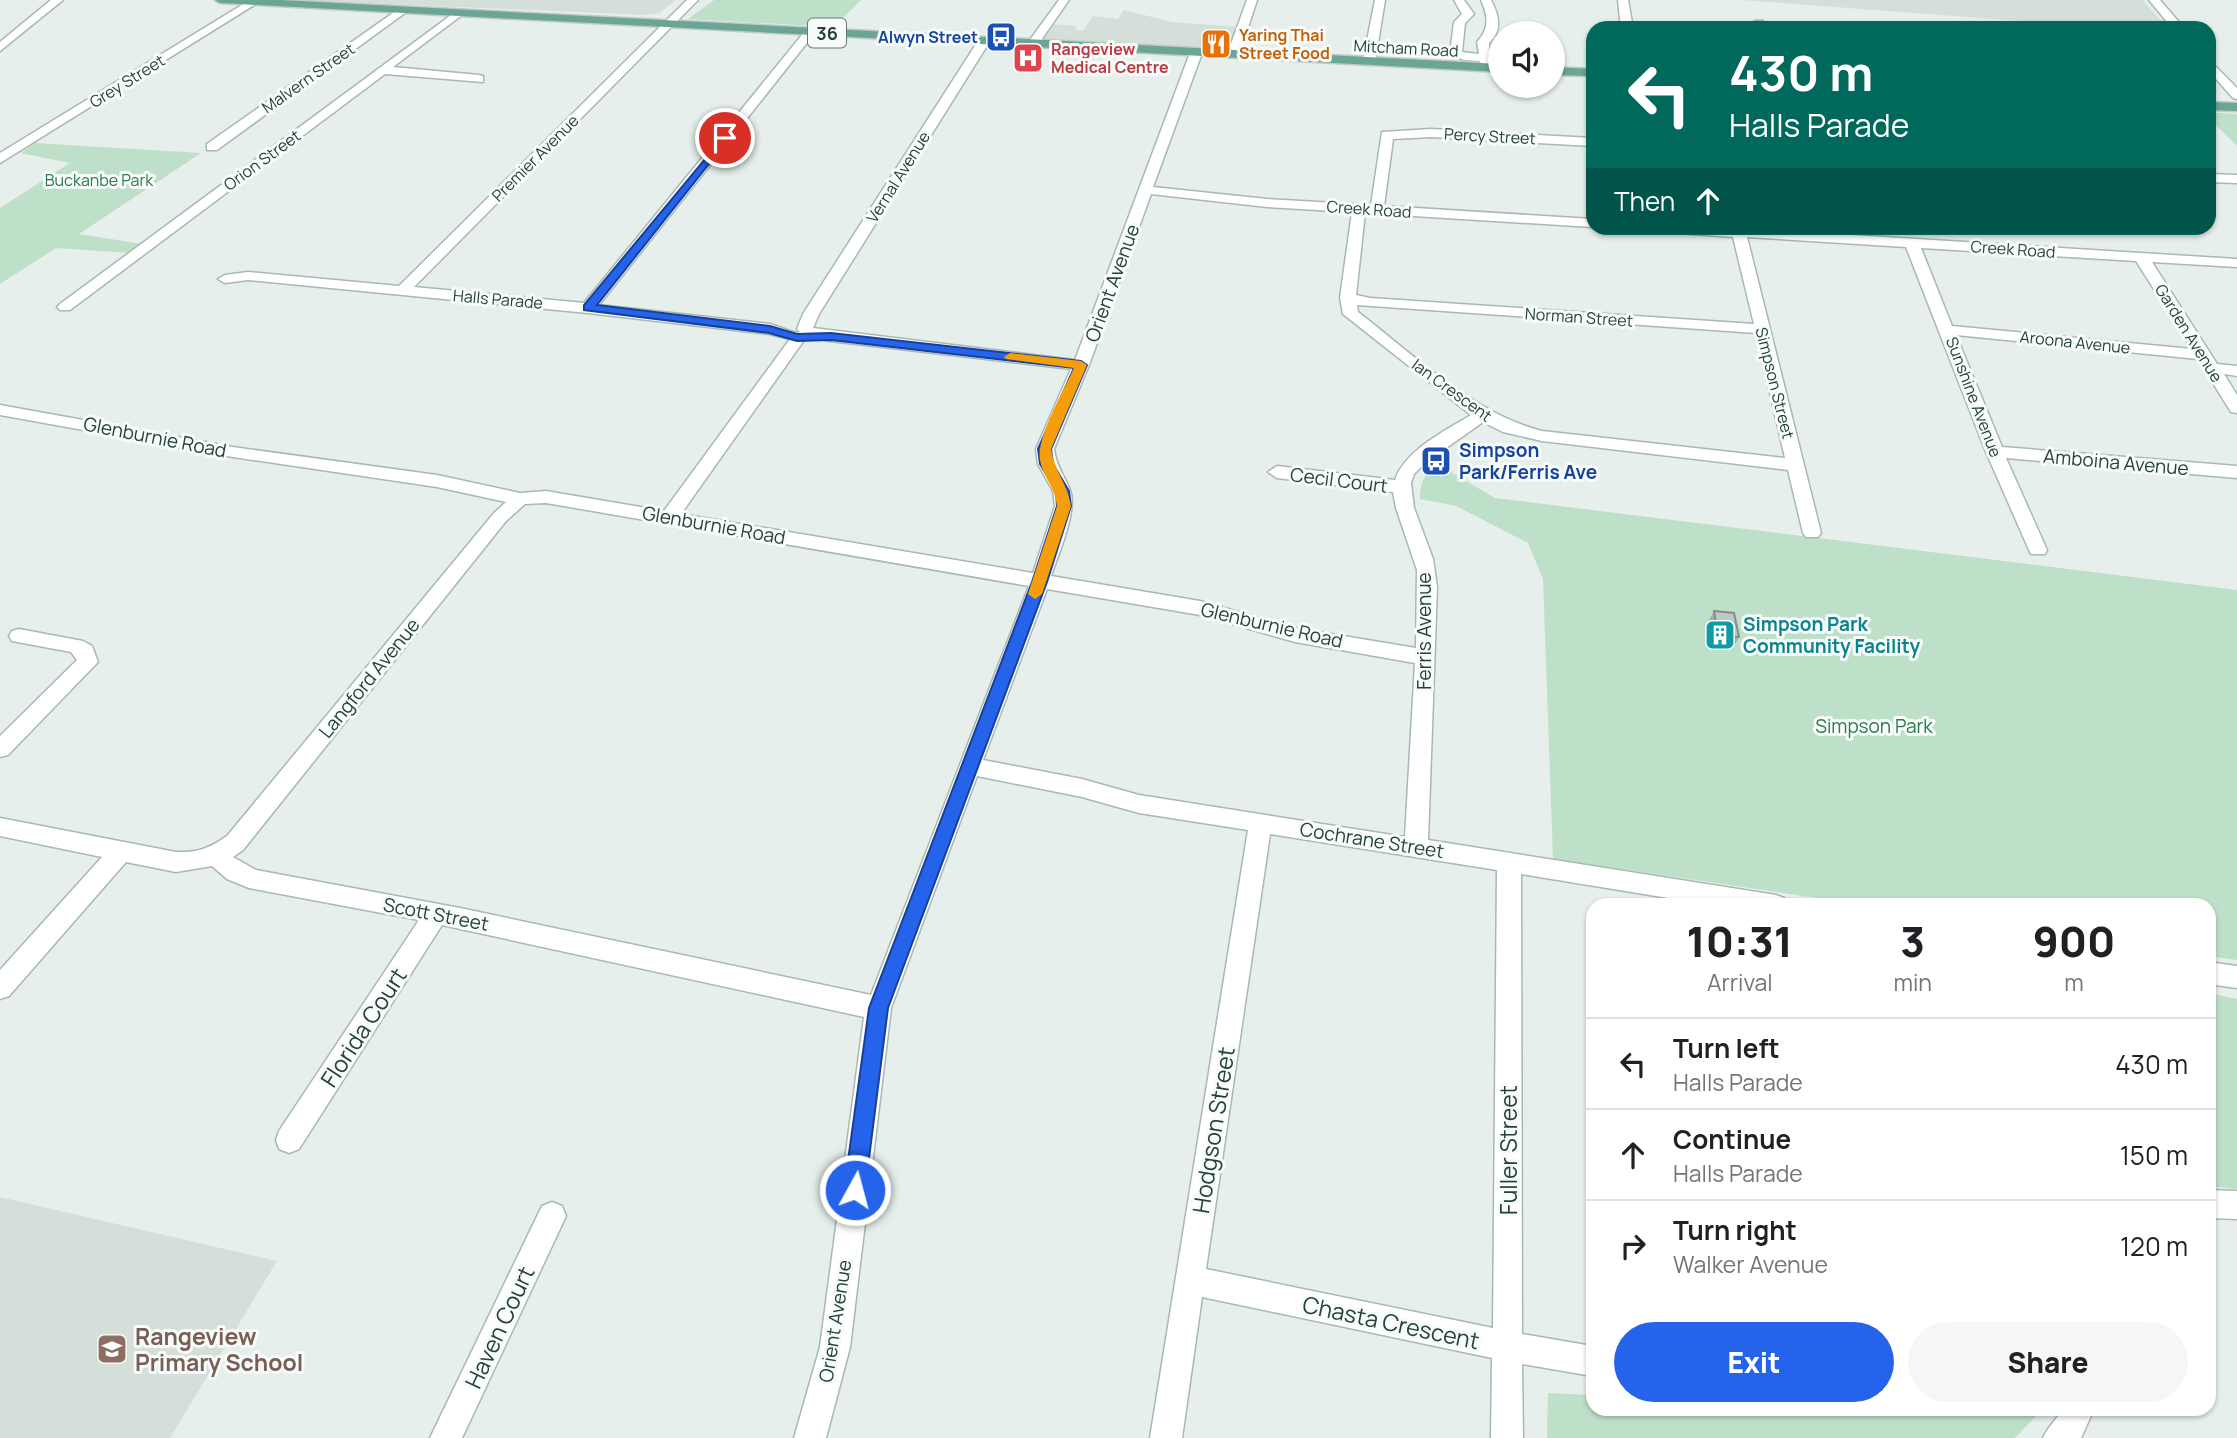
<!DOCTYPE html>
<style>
:root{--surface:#fff;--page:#f6f6f6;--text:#202124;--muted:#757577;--line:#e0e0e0;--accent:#2563eb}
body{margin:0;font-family:Manrope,sans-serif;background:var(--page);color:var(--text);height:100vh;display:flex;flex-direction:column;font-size:26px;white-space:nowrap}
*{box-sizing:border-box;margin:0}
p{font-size:23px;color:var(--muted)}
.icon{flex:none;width:38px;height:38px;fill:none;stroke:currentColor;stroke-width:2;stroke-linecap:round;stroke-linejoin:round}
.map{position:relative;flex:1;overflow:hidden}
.side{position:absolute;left:1586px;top:898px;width:630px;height:518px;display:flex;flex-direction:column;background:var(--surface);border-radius:21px;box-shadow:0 2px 5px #0004}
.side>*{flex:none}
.top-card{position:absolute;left:1586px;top:21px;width:630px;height:214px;border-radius:21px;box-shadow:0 2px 5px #0004;background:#00695c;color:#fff;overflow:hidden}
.controls{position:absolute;left:1488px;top:21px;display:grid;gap:14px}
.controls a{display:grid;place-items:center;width:77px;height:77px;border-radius:50%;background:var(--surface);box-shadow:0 2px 5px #0004;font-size:35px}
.pin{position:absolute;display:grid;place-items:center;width:60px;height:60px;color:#fff;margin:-30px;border:4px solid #fff;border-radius:50%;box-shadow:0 2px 7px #0007}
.me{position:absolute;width:77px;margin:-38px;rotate:7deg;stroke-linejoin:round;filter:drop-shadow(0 0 5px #0008)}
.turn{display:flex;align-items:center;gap:24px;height:147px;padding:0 28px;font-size:32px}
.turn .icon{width:91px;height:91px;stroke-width:2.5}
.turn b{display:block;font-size:49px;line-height:60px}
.then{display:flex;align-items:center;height:66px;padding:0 28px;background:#0003;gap:14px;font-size:26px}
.eta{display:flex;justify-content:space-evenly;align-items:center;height:119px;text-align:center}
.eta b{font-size:42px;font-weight:800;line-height:49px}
.cta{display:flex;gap:14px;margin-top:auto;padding:14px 28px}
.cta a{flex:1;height:80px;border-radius:42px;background:var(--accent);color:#fff;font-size:28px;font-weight:800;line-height:80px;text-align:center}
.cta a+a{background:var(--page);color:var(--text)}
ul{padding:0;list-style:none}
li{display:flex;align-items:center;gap:21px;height:91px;padding:0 28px;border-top:2px solid var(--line)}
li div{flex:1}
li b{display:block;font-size:26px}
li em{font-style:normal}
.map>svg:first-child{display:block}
</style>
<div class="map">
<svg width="2237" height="1438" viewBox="0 0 2237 1438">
<rect width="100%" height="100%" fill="#e6efeb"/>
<!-- built -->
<g fill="#d4dfda">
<polygon points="300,0 675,0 660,13 643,15"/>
<polygon points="1743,0 2143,0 2167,28 2062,24"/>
<polygon points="1124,10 1172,22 1238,27 1231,48 1226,50 1140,44 1132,46 1107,42 1045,40 1042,38 1052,24 1075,26 1076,30 1083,31 1093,16 1118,19"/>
<polygon points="0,1197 277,1261 170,1438 0,1438"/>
</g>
<!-- green -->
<g fill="#bfe0c8">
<polygon points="714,0 861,0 834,27 688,19"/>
<polygon points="2209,112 2237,114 2237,146 2209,118"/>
<polygon points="35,143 201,153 79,234 142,244 130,253 56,248 0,284 0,208 70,163 21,153"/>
<path d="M1437,464L1495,498L2237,590V960L2209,956L2208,905H1864L1553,859L1543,579L1528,543L1456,506L1420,499C1420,482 1424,475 1437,464Z"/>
<polygon points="2209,993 2237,999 2237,1189 2209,1186"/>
<polygon points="1548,1393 1592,1395 1592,1409 2043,1409 2015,1438 1547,1438"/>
</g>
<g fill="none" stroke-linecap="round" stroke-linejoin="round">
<!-- minor casing -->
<g stroke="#a8b8b2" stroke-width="3">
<g id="minor">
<polygon points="51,0 63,0 0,51 0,42"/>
<polygon points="250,0 259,2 0,163 0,153"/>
<path d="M687,0H698L414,287L584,303L806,30L810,29L816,32L814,34L599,305L770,324L796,333L800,332L797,329L803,314L978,41L984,38L990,41L819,314L813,328L1075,360L1190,53L1196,50L1202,53L1153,187L1267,199L1371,205L1382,132L1431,129L1592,138V146L1431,137L1393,139L1384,206L1592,219V227L1365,213L1356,295L1370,298L1754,324L1733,237L1663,232L1656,228H1739L2237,259V267L2152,262L2217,364L2237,366V376L2224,374L2237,395V413L2231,412L2198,359L1956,335L2002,447L2237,466V478L2006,458L2047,550L2045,554H2031L2029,550L1986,452L1906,247L1747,237L1821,533L1818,537H1806L1803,533L1788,470L1542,441L1503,432L1483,422L1425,463L1414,474L1411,483L1414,508L1433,559L1437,587L1428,840L1776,895L1784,898L1788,905H1711L1521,874L1522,1334L1592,1346V1376L1522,1364L1523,1438H1491L1492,1358L1202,1297L1182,1438H1150L1248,830L1139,813L1082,797L977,776L891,1008L850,1347L826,1438H794L820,1347L864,1017L442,925L299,1149L289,1153L279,1149L276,1140L279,1131L419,920L249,888L227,879L212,866L176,872L126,862L9,996L0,999V970L102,857L0,836V818L176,852C197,853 210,848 227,836L494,513L506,502L437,487L233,457L0,415V405L233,447L437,475L520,493L546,491L664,511L790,339L769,334L588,313L248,280L225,283L218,279L225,275L248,272L399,286ZM1151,194L1267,207L1352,212L1340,298L1343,314L1471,415C1445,431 1405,450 1395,480L1277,466L1268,472L1277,478L1393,492L1396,508L1417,570L1416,648L1295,628L1200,601L1051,576C1058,555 1078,510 1070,490C1064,475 1056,466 1054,449L1089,365ZM1921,248L2136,261L2192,349L1952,326ZM1357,305L1756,333L1785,458L1542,431C1474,414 1414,355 1358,312ZM807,336L830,341L1071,369L1036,449L1038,464L1053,491L1055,506L1033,573L681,514ZM546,503L1029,586L871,995L460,908L256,870L233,857L243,850L506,521L525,504ZM1047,589L1200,615L1295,642L1415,663L1405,837L1139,795L1082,779L983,760ZM1270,834L1497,870L1493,1328L1206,1269Z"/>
<polygon points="1059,0 1069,0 1037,46 1029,46 1027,44"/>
<polygon points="1247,0 1257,0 1239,55 1229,57 1227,55"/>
<polygon points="1375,0 1385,0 1375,61 1369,65 1363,61"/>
<path d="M1454,0H1464L1474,14L1465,23L1462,52L1479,54L1477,42C1490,28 1488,16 1481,0H1491C1499,15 1503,31 1489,43L1491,70H1483L1480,61L1464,60L1450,54L1454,22L1462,14Z"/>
<polygon points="1618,0 1628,0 1633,28 1621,28"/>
<polygon points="2149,0 2160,0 2184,28 2172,28"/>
<polygon points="400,8 409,10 217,150 207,150 207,144"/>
<polygon points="458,10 463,13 462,15 393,67 479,75 483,76 483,82 385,74 70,310 60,310 57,307 60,304"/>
<polygon points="1755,21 1763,21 1764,28 1752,28"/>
<polygon points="2208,59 2237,88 2237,99 2233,98 2208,70"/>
<polygon points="2208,174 2237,175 2237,183 2208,182"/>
<polygon points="19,629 83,641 92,646 98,662 8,755 0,757 0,736 77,660 71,652 12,641 9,636 12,631"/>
<polygon points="2208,962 2237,966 2237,988 2208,984"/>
<polygon points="2208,1190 2237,1191 2237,1219 2208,1218"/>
<polygon points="552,1202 562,1206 566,1216 462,1438 430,1438 542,1206"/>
<path d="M2062,1409H2094L2081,1438H2043C2048,1426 2057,1420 2062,1409Z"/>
</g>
</g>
<!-- major casing -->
<g stroke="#c2cac8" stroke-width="3">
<g id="major">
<polygon points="215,0 281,0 1500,64 1500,72 220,3"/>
<polygon points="1552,67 1592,69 1592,76 1552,75"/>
<polygon points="2208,102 2237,103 2237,111 2208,110"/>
</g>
</g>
<!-- minor -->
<use href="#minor" fill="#fff" fill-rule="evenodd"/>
<!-- major -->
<use href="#major" fill="#6aa596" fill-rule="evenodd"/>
</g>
<!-- wall -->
<polygon fill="#a1aea9" points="1714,611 1739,637 1733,648 1712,646 1708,622"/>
<!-- building -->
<polygon fill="#bbcac4" stroke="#838d89" stroke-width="2" points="1714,611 1734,613 1739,637 1718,635"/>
<!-- route -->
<polygon fill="#2563eb" stroke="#184099" stroke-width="2" points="725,135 730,138 728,140 597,305 770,326 797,334 831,333 1081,361 1087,365 1051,449 1053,464 1069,491 1071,506 1047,582 888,1008 865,1190 862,1198 855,1201 847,1198 844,1190 869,1008 1032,582 1057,506 1056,491 1040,464 1038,449 1074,368 831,340 797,341 769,333 584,310 584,305"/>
<!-- slow -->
<path fill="#f59e0b" d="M1010,353L1081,361L1087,365L1051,449C1054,470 1068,485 1071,506L1042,594L1035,599L1028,594L1057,506C1055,487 1043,477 1040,460C1036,438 1064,390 1074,368L1006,359L1004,357Z"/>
<!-- icons -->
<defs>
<g id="bus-square" transform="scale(1.575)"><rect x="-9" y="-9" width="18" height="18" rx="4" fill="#1a4fb4" stroke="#f7fbf9"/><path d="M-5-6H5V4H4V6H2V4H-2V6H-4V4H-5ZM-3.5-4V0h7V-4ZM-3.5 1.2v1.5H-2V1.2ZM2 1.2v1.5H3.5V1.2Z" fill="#fff"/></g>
<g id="restaurant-square" transform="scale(1.575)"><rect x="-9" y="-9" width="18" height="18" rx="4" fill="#e8710a" stroke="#f7fbf9"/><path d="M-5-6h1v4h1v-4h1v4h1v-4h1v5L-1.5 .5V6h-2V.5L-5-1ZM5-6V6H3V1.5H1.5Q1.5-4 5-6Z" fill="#fff"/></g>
<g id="hospital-square" transform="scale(1.575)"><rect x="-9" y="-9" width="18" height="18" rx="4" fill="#e0444e" stroke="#f7fbf9"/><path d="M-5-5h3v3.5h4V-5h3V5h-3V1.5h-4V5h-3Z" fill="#fff"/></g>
<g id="building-square" transform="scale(1.575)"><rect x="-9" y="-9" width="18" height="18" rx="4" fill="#0f9aa8" stroke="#f7fbf9"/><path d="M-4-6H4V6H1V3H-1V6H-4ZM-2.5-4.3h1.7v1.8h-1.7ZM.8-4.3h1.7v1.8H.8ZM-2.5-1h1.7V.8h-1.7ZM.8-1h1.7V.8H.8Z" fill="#fff"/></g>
<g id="school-square" transform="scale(1.575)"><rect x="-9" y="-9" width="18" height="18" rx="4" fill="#8d6e63" stroke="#f7fbf9"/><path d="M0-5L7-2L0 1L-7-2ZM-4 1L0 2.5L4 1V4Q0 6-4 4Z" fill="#fff"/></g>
</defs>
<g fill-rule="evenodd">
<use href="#bus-square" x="1001" y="37"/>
<use href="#restaurant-square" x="1216" y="44"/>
<use href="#hospital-square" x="1028" y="58"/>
<use href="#bus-square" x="1436" y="461"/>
<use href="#building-square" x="1720" y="635"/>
<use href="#school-square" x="112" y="1349"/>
</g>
<g text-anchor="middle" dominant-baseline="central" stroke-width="6" stroke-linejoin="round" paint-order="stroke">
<!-- far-food labels -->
<g font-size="16" font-weight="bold" fill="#c56008" stroke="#f7fbf9" text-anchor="start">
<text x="1239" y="35">Yaring Thai<tspan x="1239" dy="18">Street Food</tspan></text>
</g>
<!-- far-transit labels -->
<g font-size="16" font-weight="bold" fill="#164399" stroke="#f7fbf9" text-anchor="end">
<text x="978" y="37">Alwyn Street</text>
</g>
<!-- far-street labels -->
<g font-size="16" fill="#24423a" stroke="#f7fbf9">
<text transform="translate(1406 48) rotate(3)">Mitcham Road</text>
<text transform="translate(308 78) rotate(-35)">Malvern Street</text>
<text transform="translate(127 81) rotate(-32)">Grey Street</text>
<text transform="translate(1490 136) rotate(3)">Percy Street</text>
<text transform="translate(535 158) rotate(-45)">Premier Avenue</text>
<text transform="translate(262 160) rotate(-36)">Orion Street</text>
<text transform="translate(898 177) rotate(-58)">Vernal Avenue</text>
<text transform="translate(1369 209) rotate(4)">Creek Road</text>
<text transform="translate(2013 249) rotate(4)">Creek Road</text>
<text transform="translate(498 299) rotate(5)">Halls Parade</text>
<text transform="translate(1579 317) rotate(4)">Norman Street</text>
<text transform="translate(2189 333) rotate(58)">Garden Avenue</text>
<text transform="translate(2075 342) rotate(6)">Aroona Avenue</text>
<text transform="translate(1775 383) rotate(76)">Simpson Street</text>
<text transform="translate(1452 390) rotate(36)">Ian Crescent</text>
<text transform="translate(1974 397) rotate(69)">Sunshine Avenue</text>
</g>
<!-- far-health labels -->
<g font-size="16" font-weight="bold" fill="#be3a42" stroke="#f7fbf9" text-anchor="start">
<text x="1051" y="49">Rangeview<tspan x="1051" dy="18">Medical Centre</tspan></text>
</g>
<!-- far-park labels -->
<g font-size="16" fill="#2d7a4b" stroke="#f7fbf9">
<text x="99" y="180">Buckanbe Park</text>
</g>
<!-- shield labels -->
<rect fill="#f7fbf9" stroke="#637a73" stroke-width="2" x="808" y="18.5" width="38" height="29" rx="5"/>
<g font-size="18" font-weight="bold" fill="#24423a">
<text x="827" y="33">36</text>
</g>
<!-- street labels -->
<g font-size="19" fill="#24423a" stroke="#f7fbf9">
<text transform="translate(1112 283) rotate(-70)">Orient Avenue</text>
<text transform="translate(155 437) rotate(11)">Glenburnie Road</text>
<text transform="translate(2116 462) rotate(5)">Amboina Avenue</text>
<text transform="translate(1339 480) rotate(7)">Cecil Court</text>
<text transform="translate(714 525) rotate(10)">Glenburnie Road</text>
<text transform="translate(1272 625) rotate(13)">Glenburnie Road</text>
<text transform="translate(1424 631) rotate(-90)">Ferris Avenue</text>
<text transform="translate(369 678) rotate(-51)">Langford Avenue</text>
<text transform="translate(1372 840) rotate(9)">Cochrane Street</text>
<text transform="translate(436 914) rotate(11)">Scott Street</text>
<text transform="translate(835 1321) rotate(-81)">Orient Avenue</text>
</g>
<!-- transit labels -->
<g font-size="19" font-weight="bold" fill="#164399" stroke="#f7fbf9" text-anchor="start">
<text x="1459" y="450">Simpson<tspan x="1459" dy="22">Park/Ferris Ave</tspan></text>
</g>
<!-- culture labels -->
<g font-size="19" font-weight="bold" fill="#0d838f" stroke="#f7fbf9" text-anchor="start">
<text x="1743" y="624">Simpson Park<tspan x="1743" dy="22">Community Facility</tspan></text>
</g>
<!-- park labels -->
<g font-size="19" fill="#2d7a4b" stroke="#f7fbf9">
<text x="1874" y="726">Simpson Park</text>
</g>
<!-- near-street labels -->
<g font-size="23" fill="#24423a" stroke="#f7fbf9">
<text transform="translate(363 1027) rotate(-57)">Florida Court</text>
<text transform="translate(1213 1130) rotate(-81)">Hodgson Street</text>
<text transform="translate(1508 1150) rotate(-90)">Fuller Street</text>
<text transform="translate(1391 1322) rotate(12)">Chasta Crescent</text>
<text transform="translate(499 1327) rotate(-65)">Haven Court</text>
</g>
<!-- near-education labels -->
<g font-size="23" font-weight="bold" fill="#785e54" stroke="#f7fbf9" text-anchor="start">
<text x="135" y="1336">Rangeview<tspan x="135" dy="26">Primary School</tspan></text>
</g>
</g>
</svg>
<div class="controls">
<a><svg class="icon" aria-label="sound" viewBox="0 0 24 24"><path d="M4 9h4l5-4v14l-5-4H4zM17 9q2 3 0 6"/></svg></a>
</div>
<div class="pin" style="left:725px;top:138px;background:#d93025"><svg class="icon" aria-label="arrive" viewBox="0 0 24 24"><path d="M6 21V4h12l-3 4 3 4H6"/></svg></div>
<svg class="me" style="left:855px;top:1190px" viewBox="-20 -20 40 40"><circle r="17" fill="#2563eb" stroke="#fff" stroke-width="3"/><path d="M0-11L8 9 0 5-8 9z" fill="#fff"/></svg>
<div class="top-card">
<div class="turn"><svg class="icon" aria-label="left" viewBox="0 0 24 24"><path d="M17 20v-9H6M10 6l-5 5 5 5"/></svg><div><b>430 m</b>Halls Parade</div></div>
<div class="then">Then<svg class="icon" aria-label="ahead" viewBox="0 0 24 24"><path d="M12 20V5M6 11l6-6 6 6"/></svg></div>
</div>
<section class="side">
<div class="eta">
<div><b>10:31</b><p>Arrival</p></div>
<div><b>3</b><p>min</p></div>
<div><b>900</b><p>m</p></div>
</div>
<ul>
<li><svg class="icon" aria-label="left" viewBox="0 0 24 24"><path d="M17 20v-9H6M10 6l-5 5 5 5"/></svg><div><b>Turn left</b><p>Halls Parade</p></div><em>430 m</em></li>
<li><svg class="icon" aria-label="ahead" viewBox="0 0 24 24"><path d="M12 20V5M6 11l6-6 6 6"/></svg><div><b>Continue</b><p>Halls Parade</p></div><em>150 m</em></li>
<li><svg class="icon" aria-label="right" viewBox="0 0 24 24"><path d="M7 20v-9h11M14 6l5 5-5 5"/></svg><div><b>Turn right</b><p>Walker Avenue</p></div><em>120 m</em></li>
</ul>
<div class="cta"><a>Exit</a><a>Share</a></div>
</section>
</div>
